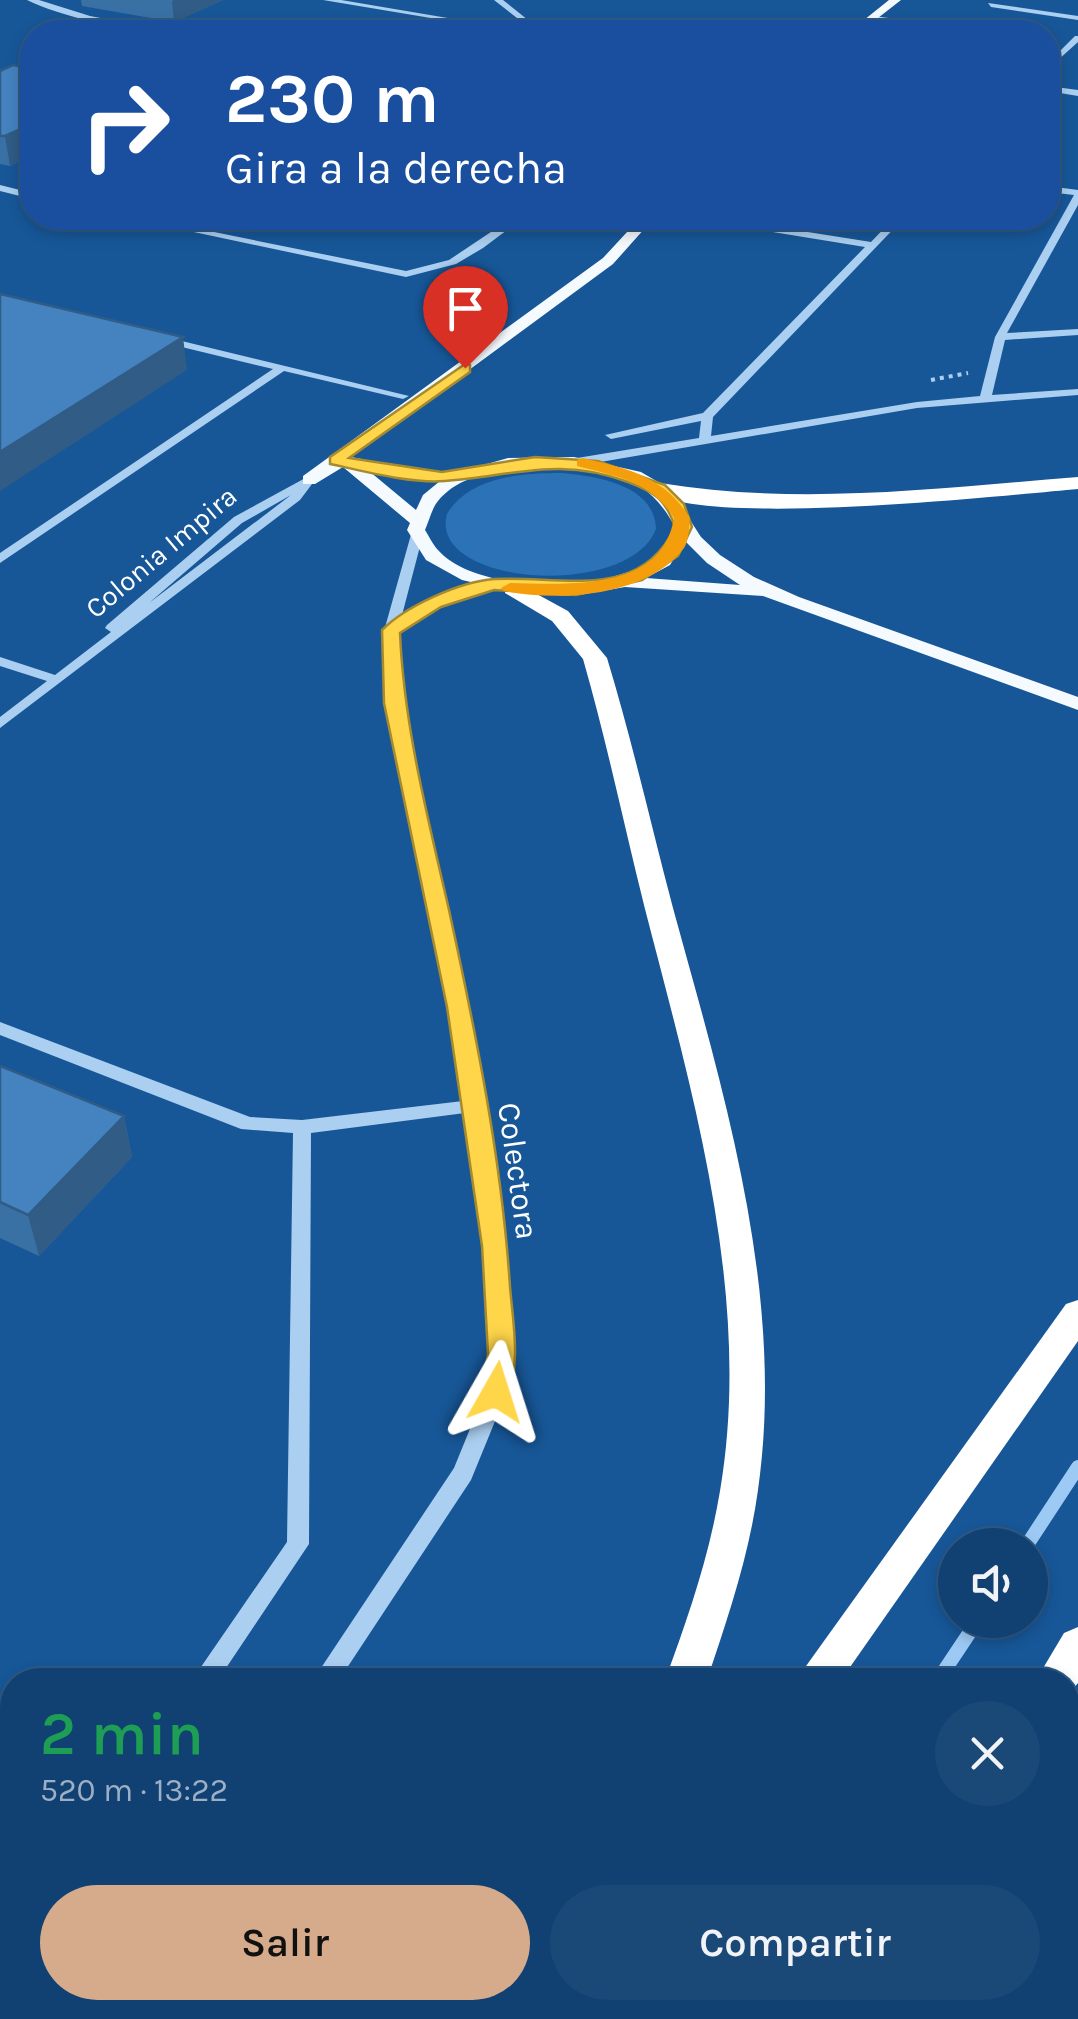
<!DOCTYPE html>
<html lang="es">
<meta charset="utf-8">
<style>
:root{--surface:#114172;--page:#1a4877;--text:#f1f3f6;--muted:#9cafc4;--line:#305a84;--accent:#d6ab8b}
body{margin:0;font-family:Karla,sans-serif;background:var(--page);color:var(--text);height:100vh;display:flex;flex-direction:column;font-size:38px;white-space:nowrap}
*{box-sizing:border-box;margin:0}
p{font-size:32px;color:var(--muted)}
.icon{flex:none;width:55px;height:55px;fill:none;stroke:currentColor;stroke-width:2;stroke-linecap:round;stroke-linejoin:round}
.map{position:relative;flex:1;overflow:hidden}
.side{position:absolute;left:0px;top:1668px;width:1080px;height:352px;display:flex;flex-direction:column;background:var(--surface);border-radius:40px 40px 0 0;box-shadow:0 5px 15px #0003,0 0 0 2px var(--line)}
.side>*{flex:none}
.banner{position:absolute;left:20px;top:20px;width:1040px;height:210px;border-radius:40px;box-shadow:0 5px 15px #0003,0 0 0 2px var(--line);background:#1a4fa0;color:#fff;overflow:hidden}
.buttons{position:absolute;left:938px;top:1528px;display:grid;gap:20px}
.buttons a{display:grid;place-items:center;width:110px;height:110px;border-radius:50%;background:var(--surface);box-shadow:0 5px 15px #0003,0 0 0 2px var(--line);font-size:50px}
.pin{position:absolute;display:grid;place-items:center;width:85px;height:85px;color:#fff;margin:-102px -42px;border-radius:50% 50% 50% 0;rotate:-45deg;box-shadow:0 0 10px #0007}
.pin .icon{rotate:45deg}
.me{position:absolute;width:110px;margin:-55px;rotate:6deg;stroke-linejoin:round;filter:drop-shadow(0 0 8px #0008)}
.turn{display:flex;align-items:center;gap:35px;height:210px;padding:0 40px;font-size:45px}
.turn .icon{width:130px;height:130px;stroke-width:2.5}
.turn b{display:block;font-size:70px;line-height:85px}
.round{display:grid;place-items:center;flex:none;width:105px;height:105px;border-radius:52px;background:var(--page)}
.headline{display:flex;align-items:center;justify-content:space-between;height:170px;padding:0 40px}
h1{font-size:60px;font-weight:600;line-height:75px;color:#1e9e55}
.button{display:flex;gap:20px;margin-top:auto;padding:20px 40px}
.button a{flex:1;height:115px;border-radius:60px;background:var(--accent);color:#111;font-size:40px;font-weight:600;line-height:115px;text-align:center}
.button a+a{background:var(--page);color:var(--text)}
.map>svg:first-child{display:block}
</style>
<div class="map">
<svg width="1078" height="2019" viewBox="0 0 1078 2019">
<rect width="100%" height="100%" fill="#175798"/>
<!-- green -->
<path fill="#2b72b6" d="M562,473C596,476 655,485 656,529C629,600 427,586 447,514C469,476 523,473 562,473Z"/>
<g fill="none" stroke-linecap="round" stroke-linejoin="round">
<!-- stream -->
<g stroke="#9dcaf4" stroke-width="14">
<polyline points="1027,1545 1078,1467"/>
<polyline points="938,1680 978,1620"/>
<polyline points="716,2019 723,2008"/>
</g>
<!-- path -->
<polyline stroke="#abcff1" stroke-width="4" stroke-dasharray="4 5" stroke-linecap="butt" points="931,380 968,373"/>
<!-- minor -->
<g fill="#abcff1" fill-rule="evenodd">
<path d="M27,0H39L90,16L174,32C136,34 61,17 27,0Z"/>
<polygon points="323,0 341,0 531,32 515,32"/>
<polygon points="494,0 503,0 543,32 535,32"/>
<polygon points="988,3 1078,16 1078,20 991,7"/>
<polygon points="874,16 976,30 980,32 962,32 871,20"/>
<polygon points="1075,36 1078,36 1078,42 1048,69 1048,63"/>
<polygon points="1048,86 1078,90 1078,96 1048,91"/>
<polygon points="0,185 32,193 32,199 0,191"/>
<polygon points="1048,186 1078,190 1078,205 1007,333 1078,329 1078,335 1005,340 992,395 1078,389 1078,395 917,408 577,466 571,462 577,458 699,438 701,421 611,439 605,435 703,413 865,247 704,221 699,218 719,218 871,242 894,218 904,218 713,417 711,436 917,402 980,396 995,337 1074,195 1048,192"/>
<polygon points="128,218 145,218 406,271 449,260 512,218 523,218 483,248 456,264 406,277"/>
<polygon points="161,336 409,396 403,399 284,371 0,563 0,553 273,369 157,341 156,339"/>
<path d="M309,476L315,480L300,500L0,728V717L47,681L0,666V657L55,675L111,632L105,628L107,625L234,517ZM291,495L149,603L242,523Z"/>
<polygon points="418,527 424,531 401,619 430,601 493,581 500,585 440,607 398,633 397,677 467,1007 505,1246 511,1355 507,1392 471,1480 339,1680 313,1680 454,1468 485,1392 491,1355 485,1246 465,1113 311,1133 309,1544 218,1680 192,1680 287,1542 293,1133 241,1129 0,1035 0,1022 250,1117 302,1120 463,1101 449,1007 383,677 384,631 412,531"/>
<polygon points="12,1935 12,1970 0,1978 0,1942"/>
<polygon points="84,2008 114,2008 109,2019 79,2019"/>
</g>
<!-- major -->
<g fill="#f5faff" fill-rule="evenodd">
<polygon points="889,0 901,0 860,32 849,32"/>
<path d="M640,218H654L613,264L351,457L419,470L459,472L508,458L574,457L641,472L670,489L701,537L720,555L754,577L799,597L1078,697V710L763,596L625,587L573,596L519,593L462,580L426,560L407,530L410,523L343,467L315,484H303V476L603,258ZM541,466C600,468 645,470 675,527C669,537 663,552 654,559C608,593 478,595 438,550C433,545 429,536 425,530C429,521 432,508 438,501C461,472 507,469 541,466ZM369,471L440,481L423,495L416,510ZM685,541L707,563L740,585L646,578L670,565Z"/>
</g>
<!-- highway -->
<g fill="#fff" fill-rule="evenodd">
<path d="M1078,477V489C1008,495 693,530 649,489L660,483C800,506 938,488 1078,477Z"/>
<path d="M513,581L568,611L607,658C632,740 651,825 673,908C724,1094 786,1294 758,1490C749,1556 728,1617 707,1680H665C688,1618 709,1557 720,1491C753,1298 693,1095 645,909C624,826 607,742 583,659L552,621L505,593V583Z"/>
<polygon points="1078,1300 1078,1341 841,1680 796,1680 1066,1304"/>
<polygon points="1078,1627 1078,1683 1068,1695 1068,1680 1036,1680 1064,1633"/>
<polygon points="1078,1883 1078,1934 1068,1938 1068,1888"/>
<polygon points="476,2008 526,2008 522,2019 471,2019"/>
<polygon points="555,2008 605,2008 601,2019 550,2019"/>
<polygon points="830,2008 879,2008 875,2019 825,2019"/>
<polygon points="948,2008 1000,2008 996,2019 943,2019"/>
</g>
</g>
<!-- wall -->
<g fill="#3a71a5">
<polygon points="81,0 223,0 174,22 82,6"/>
<polygon points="32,69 32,155 10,166 0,164 0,71"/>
<polygon points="0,1066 124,1116 132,1157 39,1256 0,1238"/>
</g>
<!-- shaded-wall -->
<g fill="#305c86">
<polygon points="175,0 223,0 174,22 172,1"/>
<polygon points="32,124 32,155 10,166 5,136"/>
<polygon points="183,337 187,370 0,491 0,452"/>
<polygon points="124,1116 132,1157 39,1256 28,1215"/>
</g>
<!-- building -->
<g fill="#4483c0" stroke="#305c86" stroke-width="2.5">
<polygon points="13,65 32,69 32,124 5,136 0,136 0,71"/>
<polygon points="0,294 183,337 0,452"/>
<polygon points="0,1066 124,1116 28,1215 0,1202"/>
</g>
<!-- route -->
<path fill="#ffd54a" stroke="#a68a30" stroke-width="2.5" d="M465,364L470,365V372L349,458L442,472L535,457L598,461L665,485L684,504L692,527L678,556L642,580L576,595L494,590L441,607L400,633C404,727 428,818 449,910C476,1034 502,1161 510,1287C513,1323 522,1367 505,1400H486L482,1392L488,1354L482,1246L447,1007L384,703L382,630C406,606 459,582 494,579C560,575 640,603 675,527C666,500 655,492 628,482C559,456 514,476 445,481C410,484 364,471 330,464V457Z"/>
<!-- slow -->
<path fill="#f59e0b" d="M583,458C628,469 664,476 690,518C689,527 689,541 684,548C647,597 558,602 504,591L501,588L510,583C568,584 662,592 674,518C652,482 616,476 577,466V460Z"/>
<g text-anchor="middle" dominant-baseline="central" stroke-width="8" stroke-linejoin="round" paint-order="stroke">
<!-- far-street labels -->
<g font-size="28" fill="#fff" stroke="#175798">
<text transform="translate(161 552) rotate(-40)">Colonia Impira</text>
</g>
<!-- street labels -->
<g font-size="32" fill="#fff" stroke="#175798">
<text transform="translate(518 1171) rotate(82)">Colectora</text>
</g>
</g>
</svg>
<div class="buttons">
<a><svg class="icon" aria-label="sound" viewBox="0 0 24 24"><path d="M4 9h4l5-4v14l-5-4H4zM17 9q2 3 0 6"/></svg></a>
</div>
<div class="pin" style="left:465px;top:368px;background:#d93025"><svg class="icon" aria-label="arrive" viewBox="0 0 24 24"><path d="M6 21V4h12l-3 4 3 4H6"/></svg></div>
<svg class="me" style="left:496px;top:1392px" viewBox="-20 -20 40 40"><path d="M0-17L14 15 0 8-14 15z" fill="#ffd54a" stroke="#fff" stroke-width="4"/></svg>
<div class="banner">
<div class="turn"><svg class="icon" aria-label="right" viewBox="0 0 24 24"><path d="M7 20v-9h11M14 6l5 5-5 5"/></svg><div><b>230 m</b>Gira a la derecha</div></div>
</div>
<section class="side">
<div class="headline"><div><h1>2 min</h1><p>520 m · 13:22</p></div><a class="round"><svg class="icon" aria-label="close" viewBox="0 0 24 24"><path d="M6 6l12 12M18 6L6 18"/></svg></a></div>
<div class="button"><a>Salir</a><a>Compartir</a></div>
</section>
</div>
